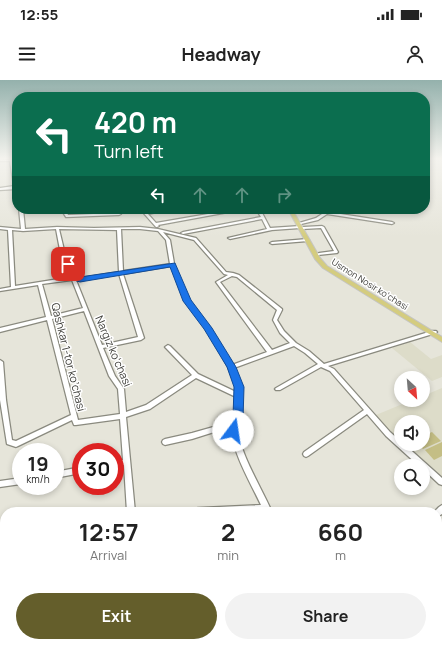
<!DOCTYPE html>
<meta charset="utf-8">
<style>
:root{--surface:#fff;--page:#f2f2f2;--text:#222;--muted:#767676;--accent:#645e2b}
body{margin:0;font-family:Manrope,sans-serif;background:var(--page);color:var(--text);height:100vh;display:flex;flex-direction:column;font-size:15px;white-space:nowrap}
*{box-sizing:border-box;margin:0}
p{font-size:13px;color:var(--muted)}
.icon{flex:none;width:22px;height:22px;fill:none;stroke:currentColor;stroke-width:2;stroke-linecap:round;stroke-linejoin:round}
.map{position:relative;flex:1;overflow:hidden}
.side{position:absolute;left:0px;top:427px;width:442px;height:140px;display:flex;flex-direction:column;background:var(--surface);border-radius:16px 16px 0 0;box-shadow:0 2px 6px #0003}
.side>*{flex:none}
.banner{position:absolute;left:12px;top:12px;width:418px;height:122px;border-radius:16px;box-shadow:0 2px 6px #0003;background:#0b6e4f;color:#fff;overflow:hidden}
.needle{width:26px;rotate:154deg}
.fabs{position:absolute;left:394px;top:291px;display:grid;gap:8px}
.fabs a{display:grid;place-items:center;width:36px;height:36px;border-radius:50%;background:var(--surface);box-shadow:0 2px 6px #0003;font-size:20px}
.speed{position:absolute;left:12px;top:363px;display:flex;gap:8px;font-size:20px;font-weight:700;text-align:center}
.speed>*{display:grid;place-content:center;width:52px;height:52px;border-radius:50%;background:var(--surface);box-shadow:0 2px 6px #0003;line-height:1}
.speed small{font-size:10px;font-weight:400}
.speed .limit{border:6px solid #d22;background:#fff;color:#111}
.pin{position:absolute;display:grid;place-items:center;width:34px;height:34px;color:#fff;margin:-17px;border-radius:8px;box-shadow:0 2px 6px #0006}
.me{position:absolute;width:44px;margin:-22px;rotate:14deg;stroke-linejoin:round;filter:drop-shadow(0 0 3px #0008)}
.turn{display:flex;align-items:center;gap:14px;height:84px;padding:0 16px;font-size:18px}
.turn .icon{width:52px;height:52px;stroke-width:2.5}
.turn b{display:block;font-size:28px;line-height:34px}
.lanes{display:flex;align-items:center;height:38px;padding:0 16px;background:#0003;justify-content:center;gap:20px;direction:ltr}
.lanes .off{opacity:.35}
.eta{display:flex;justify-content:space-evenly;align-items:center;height:68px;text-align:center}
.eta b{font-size:24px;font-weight:700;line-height:28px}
.action{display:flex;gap:8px;margin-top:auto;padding:8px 16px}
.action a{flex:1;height:46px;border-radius:24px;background:var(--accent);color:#fff;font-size:16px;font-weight:700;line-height:46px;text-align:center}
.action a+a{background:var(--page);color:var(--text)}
.status{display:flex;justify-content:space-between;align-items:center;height:28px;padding:0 20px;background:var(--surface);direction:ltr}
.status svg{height:11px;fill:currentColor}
header{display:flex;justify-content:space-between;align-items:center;height:52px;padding:0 16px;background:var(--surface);font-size:18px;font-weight:700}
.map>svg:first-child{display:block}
</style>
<div class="status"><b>12:55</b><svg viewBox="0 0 49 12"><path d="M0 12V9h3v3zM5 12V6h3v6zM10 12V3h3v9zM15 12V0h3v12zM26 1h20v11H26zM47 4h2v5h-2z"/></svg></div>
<header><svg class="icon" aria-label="menu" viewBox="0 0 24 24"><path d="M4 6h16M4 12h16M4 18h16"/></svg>Headway<svg class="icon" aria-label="person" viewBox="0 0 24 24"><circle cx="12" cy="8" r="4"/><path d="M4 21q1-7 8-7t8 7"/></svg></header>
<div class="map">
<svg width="442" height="567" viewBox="0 0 442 567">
<rect width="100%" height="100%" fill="#e6e5da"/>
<!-- built -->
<g fill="#dddcc9">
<polygon points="410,262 431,279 442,275 442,297 432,301 392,268"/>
<polygon points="442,308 442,398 401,364 423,364 423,342 401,342 401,364 376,335 412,320 423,320 423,316"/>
</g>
<!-- green -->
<g fill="#c4be85">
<polygon points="432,352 441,361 423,369 418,364 423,364 423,356"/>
<polygon points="442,362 442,376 434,380 425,370"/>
</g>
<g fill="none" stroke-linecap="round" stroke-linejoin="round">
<!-- minor casing -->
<g stroke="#8a8a7f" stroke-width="2.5">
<g id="minor">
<polygon points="8,78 10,78 12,80 17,80 17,82 12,81 17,109 0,110 0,108 14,106 10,81 0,81 0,79 9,80"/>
<path d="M19,129H23L25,149L57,147L94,148L140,147L158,149L196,158L226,192L233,193L239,195L282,229V230L277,240L284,251L296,263L309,271L324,284L432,251H436L437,252L436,253L328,286L334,289L390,352L401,362V364H404L442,398V405L439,404L423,389V386H419L386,356L367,334L308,376L306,377L304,376L303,374L304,372L364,330L330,291L321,287L280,310H276L275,309L276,308L318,284L305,273L294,266L234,288L242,307L241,339L236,345C241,376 259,403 272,432H194L195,429L198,428L261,425C249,400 234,375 230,347L192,359L165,365L163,364L162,362L163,360L165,359L192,353L231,342L235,338L236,317L196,298L150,329L126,337L135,432H127L124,385L115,387V381L123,380L120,339L76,345H74L72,340L18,366L16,367L7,364L0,320V280L3,282L6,320L12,360L16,361L71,335L47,240L0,252V248L46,237L38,205L0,211V209L11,207L8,150L0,149V147L21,149ZM56,149L60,170L71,197L15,206L12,150L23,151ZM59,149L117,150L119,192L81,198L75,197L64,170ZM121,149H140L158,151L166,160L170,184L123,191ZM163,152L194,160L224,194L228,195L216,202L267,272L232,285L210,248L189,221L175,189L170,160ZM171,186L185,221L206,248L228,287L236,307V312L198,294L170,266L168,265L165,267L166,268L192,295L146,325L126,332L124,309L115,296L103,268L141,260L144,258L123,194ZM119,194L138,257L102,265L76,200H81ZM232,196L237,197L277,230L273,240L280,253L290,263L272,270L220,202ZM72,200L83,228L51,236L42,204ZM84,231L109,296L118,309L120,334L78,340L52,239Z"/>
<polygon points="61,129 65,129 68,135 119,133 121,134 119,135 67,137 66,137"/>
<polygon points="140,129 144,129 146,132 163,129 171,129 148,134 156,143 237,129 245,129 158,145 159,146 157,147 156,147"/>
<polygon points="256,129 260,129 270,148 300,146 302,147 300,148 272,150 230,159 228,158 267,149 262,139 183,154 181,153 183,152 261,137"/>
<polygon points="340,129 345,129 334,133 392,142 394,143 392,144 327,134 318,140 301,144 299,143 316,138 325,132 330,133"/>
<polygon points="322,146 324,147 338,172 337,173 318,175 317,174 319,173 334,171 321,148 303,149 301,148 303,147"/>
<polygon points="307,159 309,160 308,161 272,164 270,163 272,162"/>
<polygon points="81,387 81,393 55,398 55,392"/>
<polygon points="21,398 21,404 0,407 0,401"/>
<polygon points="442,425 442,434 437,437 437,432 434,432 439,427"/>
<polygon points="5,463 5,471 0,473 0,465"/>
<polygon points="437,533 442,536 442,546 437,543"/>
<polygon points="442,550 442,562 439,564 437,567 426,567 429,562 437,562 437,553"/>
<polygon points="9,562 37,562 35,565 31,567 3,567 5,564"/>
<polygon points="47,562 57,562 56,567 46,567"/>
</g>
</g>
<!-- major casing -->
<g stroke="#c5c5c3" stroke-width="2">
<polygon id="major" points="288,129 292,129 320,178 327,186 442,257 442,262 323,188 315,179"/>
</g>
<!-- minor -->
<use href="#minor" fill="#fff" fill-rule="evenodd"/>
<!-- major -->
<use href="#major" fill="#d4cc7f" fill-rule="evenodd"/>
</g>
<!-- sky -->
<linearGradient id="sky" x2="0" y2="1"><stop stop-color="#94b1ac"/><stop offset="0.5" stop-color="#f4f3ee"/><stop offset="1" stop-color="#f4f3ee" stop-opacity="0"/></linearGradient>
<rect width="442" height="157" fill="url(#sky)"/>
<!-- route -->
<polygon fill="#1a73e8" stroke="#114b97" points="65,182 70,182 76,196 80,197 175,183 191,220 212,248 236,287 244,307 243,339 238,345 237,354 233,355 229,354 228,344 233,337 234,307 227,287 204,249 183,221 170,187 80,202 71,199 64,184"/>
<g text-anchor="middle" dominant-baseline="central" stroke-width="3" stroke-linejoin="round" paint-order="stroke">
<!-- far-street labels -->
<g font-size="9" fill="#3d3d38" stroke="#fff">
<text transform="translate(370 204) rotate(32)">Usmon Nosir ko‘chasi</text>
</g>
<!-- street labels -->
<g font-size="11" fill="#3d3d38" stroke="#fff">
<text transform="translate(114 271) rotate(67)">Nargiz koʻchasi</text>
<text transform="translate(69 277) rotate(76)">Qashkar 1-tor koʼchasi</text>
</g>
</g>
</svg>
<div class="fabs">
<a><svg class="needle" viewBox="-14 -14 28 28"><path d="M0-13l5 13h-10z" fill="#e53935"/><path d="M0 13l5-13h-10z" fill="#767676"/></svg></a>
<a><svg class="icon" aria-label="sound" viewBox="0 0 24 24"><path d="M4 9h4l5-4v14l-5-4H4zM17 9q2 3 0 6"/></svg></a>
<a><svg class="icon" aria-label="search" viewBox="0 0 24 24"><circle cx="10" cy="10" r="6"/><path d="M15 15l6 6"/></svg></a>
</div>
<div class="speed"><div>19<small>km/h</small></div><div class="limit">30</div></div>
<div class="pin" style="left:68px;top:184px;background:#d93025"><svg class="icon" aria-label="arrive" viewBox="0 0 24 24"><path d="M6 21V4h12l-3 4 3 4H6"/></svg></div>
<svg class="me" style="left:233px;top:351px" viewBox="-20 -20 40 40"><circle r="19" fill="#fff"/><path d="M0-13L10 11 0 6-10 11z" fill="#1a73e8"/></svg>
<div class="banner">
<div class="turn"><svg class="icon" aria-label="left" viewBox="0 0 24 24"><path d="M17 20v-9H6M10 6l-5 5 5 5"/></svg><div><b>420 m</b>Turn left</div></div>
<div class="lanes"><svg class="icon" aria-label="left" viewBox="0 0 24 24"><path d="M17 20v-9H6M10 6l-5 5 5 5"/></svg><svg class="icon off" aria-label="ahead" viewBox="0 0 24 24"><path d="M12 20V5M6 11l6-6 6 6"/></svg><svg class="icon off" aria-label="ahead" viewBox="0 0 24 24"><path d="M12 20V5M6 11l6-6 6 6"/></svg><svg class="icon off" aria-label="right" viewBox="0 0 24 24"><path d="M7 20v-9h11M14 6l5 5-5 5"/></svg></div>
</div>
<section class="side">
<div class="eta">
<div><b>12:57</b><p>Arrival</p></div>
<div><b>2</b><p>min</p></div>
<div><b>660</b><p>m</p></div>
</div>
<div class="action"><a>Exit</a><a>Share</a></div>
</section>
</div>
